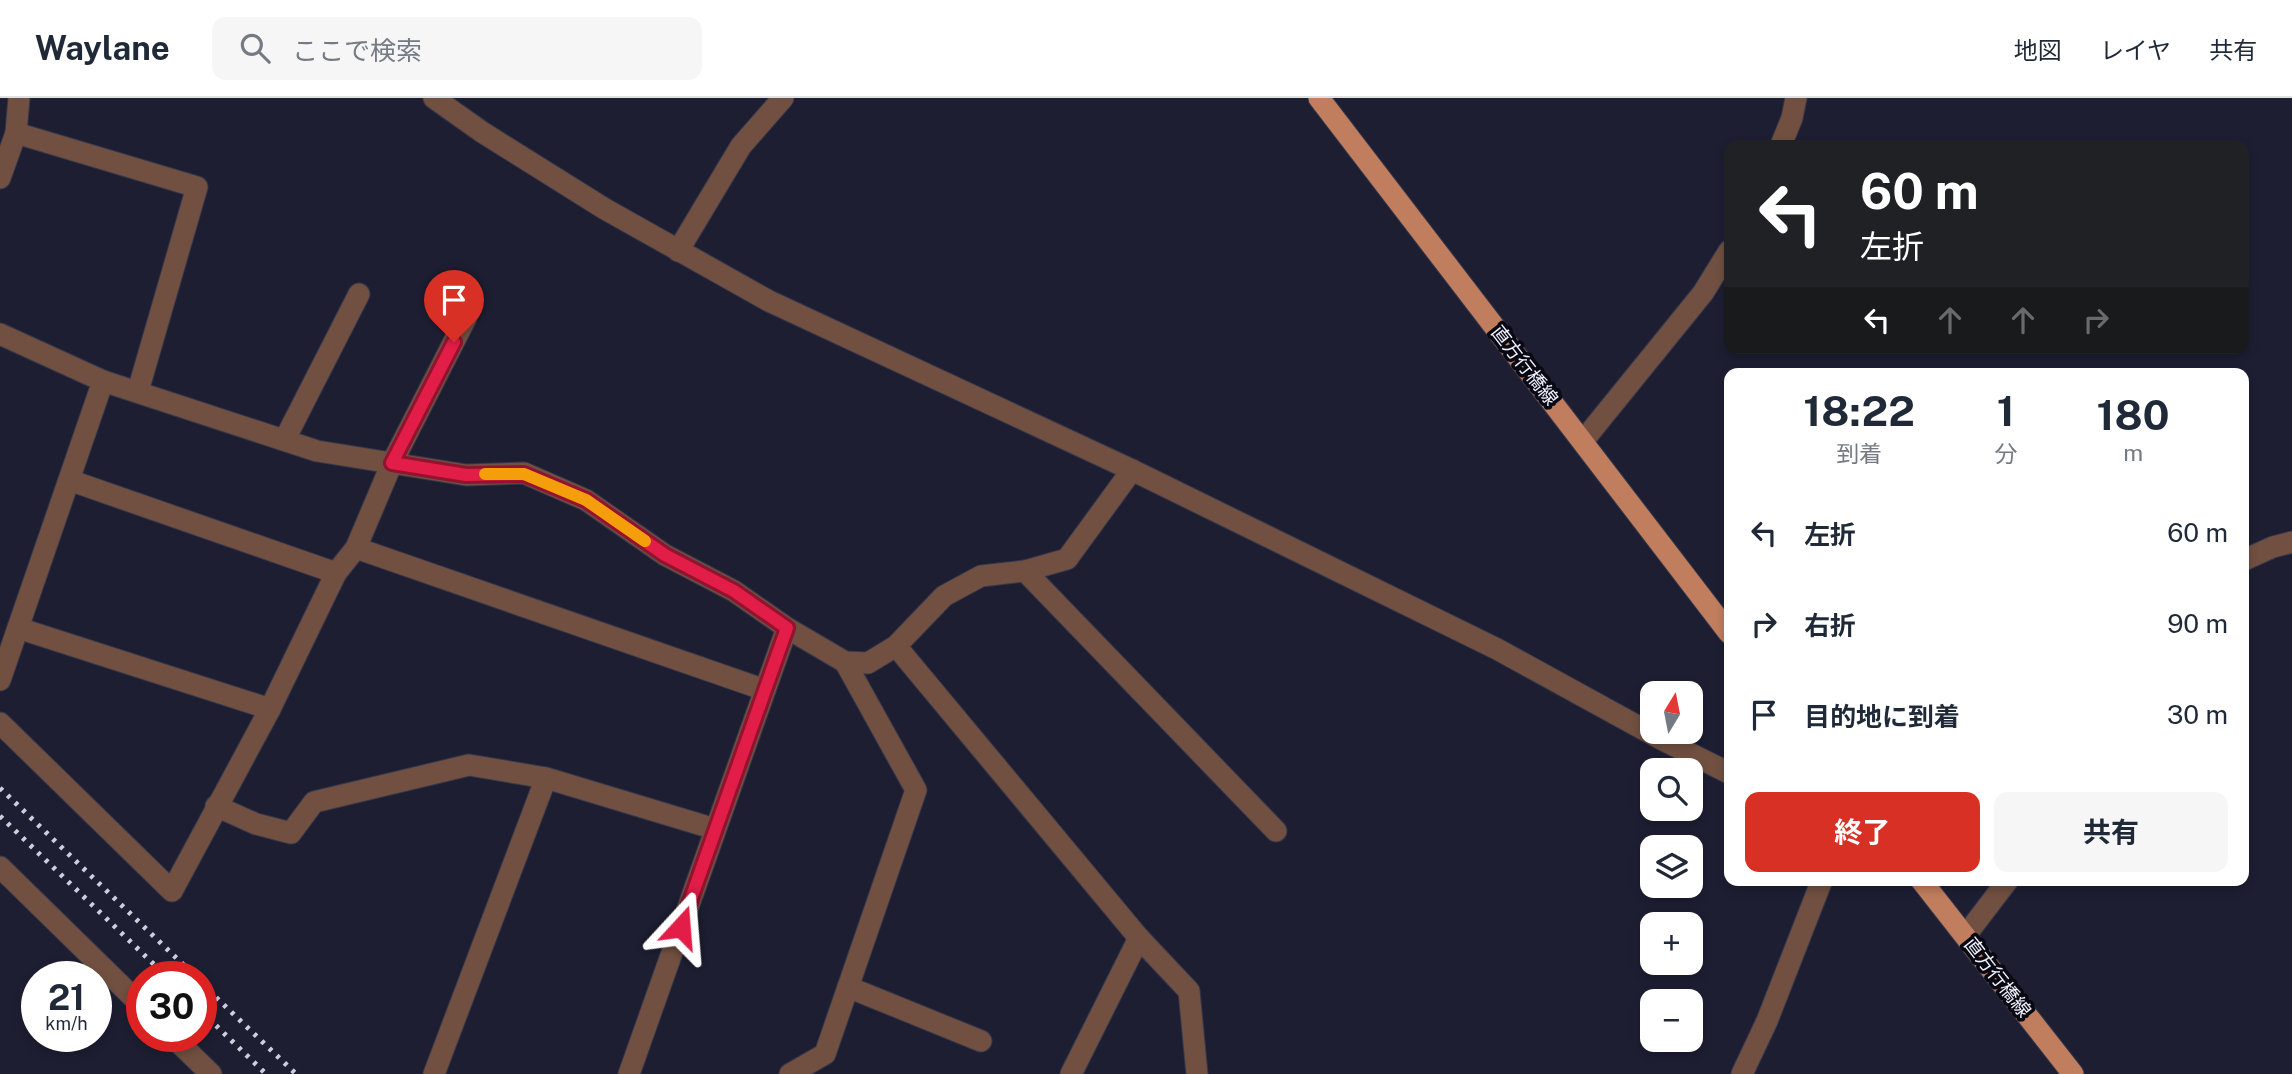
<!DOCTYPE html>
<html lang="ja">
<meta charset="utf-8">
<style>
:root{--surface:#fff;--page:#f6f6f7;--text:#1f2937;--muted:#747a83;--line:#e0e1e3;--accent:#d93025}
body{margin:0;font-family:"Public Sans","Noto Sans JP",sans-serif;background:var(--page);color:var(--text);height:100vh;display:flex;flex-direction:column;font-size:26px;white-space:nowrap}
*{box-sizing:border-box;margin:0}
p{font-size:23px;color:var(--muted)}
.icon{flex:none;width:38px;height:38px;fill:none;stroke:currentColor;stroke-width:2;stroke-linecap:round;stroke-linejoin:round}
.map{position:relative;flex:1;overflow:hidden}
.drawer{position:absolute;left:1724px;top:270px;width:525px;height:518px;display:flex;flex-direction:column;background:var(--surface);border-radius:14px;box-shadow:0 4px 10px #0003}
.drawer>*{flex:none}
.hud{position:absolute;left:1724px;top:42px;width:525px;height:214px;border-radius:14px;box-shadow:0 4px 10px #0003;background:#202124;color:#fff;overflow:hidden}
.needle{width:46px;rotate:10deg}
.fabs{position:absolute;left:1640px;top:583px;display:grid;gap:14px}
.fabs a{display:grid;place-items:center;width:63px;height:63px;border-radius:14px;background:var(--surface);box-shadow:0 4px 10px #0003;font-size:35px}
.speed{position:absolute;left:21px;top:863px;display:flex;gap:14px;font-size:35px;font-weight:700;text-align:center}
.speed>*{display:grid;place-content:center;width:91px;height:91px;border-radius:50%;background:var(--surface);box-shadow:0 4px 10px #0003;line-height:1}
.speed small{font-size:18px;font-weight:400}
.speed .limit{border:10px solid #d22;background:#fff;color:#111}
.pin{position:absolute;display:grid;place-items:center;width:60px;height:60px;color:#fff;margin:-72px -30px;border-radius:50% 50% 50% 0;rotate:-45deg;box-shadow:0 0 7px #0007}
.pin .icon{rotate:45deg}
.me{position:absolute;width:77px;margin:-38px;rotate:19deg;stroke-linejoin:round;filter:drop-shadow(0 0 5px #0008)}
.turn{display:flex;align-items:center;gap:24px;height:147px;padding:0 21px;font-size:32px}
.turn .icon{width:91px;height:91px;stroke-width:2.5}
.turn b{display:block;font-size:49px;line-height:60px}
.lanes{display:flex;align-items:center;height:66px;padding:0 21px;background:#0003;justify-content:center;gap:35px;direction:ltr}
.lanes .off{opacity:.35}
.eta{display:flex;justify-content:space-evenly;align-items:center;height:119px;text-align:center}
.eta b{font-size:42px;font-weight:700;line-height:49px}
.action{display:flex;gap:14px;margin-top:auto;padding:14px 21px}
.action a{flex:1;height:80px;border-radius:14px;background:var(--accent);color:#fff;font-size:28px;font-weight:700;line-height:80px;text-align:center}
.action a+a{background:var(--page);color:var(--text)}
ul{padding:0;list-style:none}
li{display:flex;align-items:center;gap:21px;height:91px;padding:0 21px}
li div{flex:1}
li b{display:block;font-size:26px}
li em{font-style:normal}
header{display:flex;align-items:center;gap:42px;box-sizing:border-box;height:98px;padding:0 35px;background:var(--surface);border-bottom:2px solid var(--line)}
header strong{font-size:33px}
nav{display:flex;gap:38px;margin-inline-start:auto;font-size:24px}
.search{width:490px;height:63px;background:var(--page);display:flex;align-items:center;gap:18px;box-sizing:border-box;padding:0 24px;border-radius:14px;color:var(--muted);font-size:26px}
.map>svg:first-child{display:block}
</style>
<header>
<strong>Waylane</strong>
<div class="search"><svg class="icon" aria-label="search" viewBox="0 0 24 24"><circle cx="10" cy="10" r="6"/><path d="M15 15l6 6"/></svg>ここで検索</div>
<nav><a>地図</a><a>レイヤ</a><a>共有</a></nav>
</header>
<div class="map">
<svg width="2292" height="976" viewBox="0 0 2292 976">
<rect width="100%" height="100%" fill="#1d1e32"/>
<g fill="none" stroke-linecap="round" stroke-linejoin="round">
<!-- minor casing -->
<g stroke="#37384b" stroke-width="23">
<g id="minor">
<polyline points="434,0 482,34 605,111 769,203 1132,372 1497,551 1661,641 1729,675"/>
<polyline points="16,35 197,89 138,293"/>
<polyline points="1781,47 1792,20 1796,0"/>
<polyline points="0,80 16,35 19,0"/>
<polyline points="678,153 741,48 783,0"/>
<polyline points="0,236 103,283 317,353 466,377 524,375 586,402 665,457 734,493 787,530 845,564 868,565 896,548 944,498 981,478 1025,473 1067,461 1132,372"/>
<polyline points="285,341 359,196"/>
<polyline points="1583,343 1703,195 1729,153"/>
<polyline points="69,382 336,475"/>
<polyline points="356,450 765,592"/>
<polyline points="2244,462 2273,449 2292,444"/>
<polyline points="1025,473 1276,733"/>
<polyline points="18,530 270,611"/>
<polyline points="896,548 1139,840 1189,893 1197,976"/>
<polyline points="0,582 103,283"/>
<polyline points="0,625 172,793 270,611 336,475 356,450 392,365 466,220"/>
<polyline points="546,680 715,731"/>
<polyline points="216,708 256,726 291,735 314,704 469,667 546,680 434,976"/>
<polyline points="0,769 142,908"/>
<polyline points="1966,837 2008,782"/>
<polyline points="848,889 981,943"/>
<polyline points="172,938 211,976"/>
<polyline points="629,976 787,530"/>
<polyline points="790,976 825,956 916,692 845,564"/>
<polyline points="1071,976 1139,840"/>
<polyline points="1742,976 1767,923 1822,782"/>
</g>
</g>
<!-- major casing -->
<g stroke="#37384b" stroke-width="23">
<g id="major">
<polyline points="1319,0 1729,535"/>
<polyline points="1921,782 2073,976"/>
</g>
</g>
<!-- minor -->
<use href="#minor" stroke="#715041" stroke-width="21"/>
<!-- major -->
<use href="#major" stroke="#c17e5e" stroke-width="21"/>
<!-- rail -->
<g stroke="#cecfdc" stroke-width="5" stroke-dasharray="3.5 7" stroke-linecap="butt">
<polyline points="0,690 195,878"/>
<polyline points="0,718 166,878"/>
<polyline points="201,885 296,976"/>
<polyline points="201,913 266,976"/>
</g>
</g>
<g fill="none" stroke-linecap="round" stroke-linejoin="round">
<!-- route casing -->
<g stroke="#92132f" stroke-width="18">
<polyline id="route" points="454,244 392,365 466,377 524,376 586,402 665,457 734,493 787,530 681,829"/>
</g>
<!-- route -->
<use href="#route" stroke="#e11d48" stroke-width="12"/>
<!-- slow -->
<polyline stroke="#f59e0b" stroke-width="12" points="485,376 524,376 586,402 645,443"/>
</g>
<g text-anchor="middle" dominant-baseline="central" stroke-width="7" stroke-linejoin="round" paint-order="stroke">
<!-- street labels -->
<g font-size="19" fill="#f2f3ff" stroke="#080912">
<text transform="translate(1525 267) rotate(52)">直方行橋線</text>
<text transform="translate(1998 879) rotate(52)">直方行橋線</text>
</g>
</g>
</svg>
<div class="fabs">
<a><svg class="needle" viewBox="-14 -14 28 28"><path d="M0-13l5 13h-10z" fill="#e53935"/><path d="M0 13l5-13h-10z" fill="#747a83"/></svg></a>
<a><svg class="icon" aria-label="search" viewBox="0 0 24 24"><circle cx="10" cy="10" r="6"/><path d="M15 15l6 6"/></svg></a>
<a><svg class="icon" aria-label="layers" viewBox="0 0 24 24"><path d="M12 4l9 5-9 5-9-5zM3 14l9 5 9-5"/></svg></a>
<a>+</a>
<a>−</a>
</div>
<div class="speed"><div>21<small>km/h</small></div><div class="limit">30</div></div>
<div class="pin" style="left:454px;top:244px;background:#d93025"><svg class="icon" aria-label="arrive" viewBox="0 0 24 24"><path d="M6 21V4h12l-3 4 3 4H6"/></svg></div>
<svg class="me" style="left:681px;top:829px" viewBox="-20 -20 40 40"><path d="M0-17L14 15 0 8-14 15z" fill="#e11d48" stroke="#fff" stroke-width="4"/></svg>
<div class="hud">
<div class="turn"><svg class="icon" aria-label="left" viewBox="0 0 24 24"><path d="M17 20v-9H6M10 6l-5 5 5 5"/></svg><div><b>60 m</b>左折</div></div>
<div class="lanes"><svg class="icon" aria-label="left" viewBox="0 0 24 24"><path d="M17 20v-9H6M10 6l-5 5 5 5"/></svg><svg class="icon off" aria-label="ahead" viewBox="0 0 24 24"><path d="M12 20V5M6 11l6-6 6 6"/></svg><svg class="icon off" aria-label="ahead" viewBox="0 0 24 24"><path d="M12 20V5M6 11l6-6 6 6"/></svg><svg class="icon off" aria-label="right" viewBox="0 0 24 24"><path d="M7 20v-9h11M14 6l5 5-5 5"/></svg></div>
</div>
<section class="drawer">
<div class="eta">
<div><b>18:22</b><p>到着</p></div>
<div><b>1</b><p>分</p></div>
<div><b>180</b><p>m</p></div>
</div>
<ul>
<li><svg class="icon" aria-label="left" viewBox="0 0 24 24"><path d="M17 20v-9H6M10 6l-5 5 5 5"/></svg><div><b>左折</b></div><em>60 m</em></li>
<li><svg class="icon" aria-label="right" viewBox="0 0 24 24"><path d="M7 20v-9h11M14 6l5 5-5 5"/></svg><div><b>右折</b></div><em>90 m</em></li>
<li><svg class="icon" aria-label="arrive" viewBox="0 0 24 24"><path d="M6 21V4h12l-3 4 3 4H6"/></svg><div><b>目的地に到着</b></div><em>30 m</em></li>
</ul>
<div class="action"><a>終了</a><a>共有</a></div>
</section>
</div>
